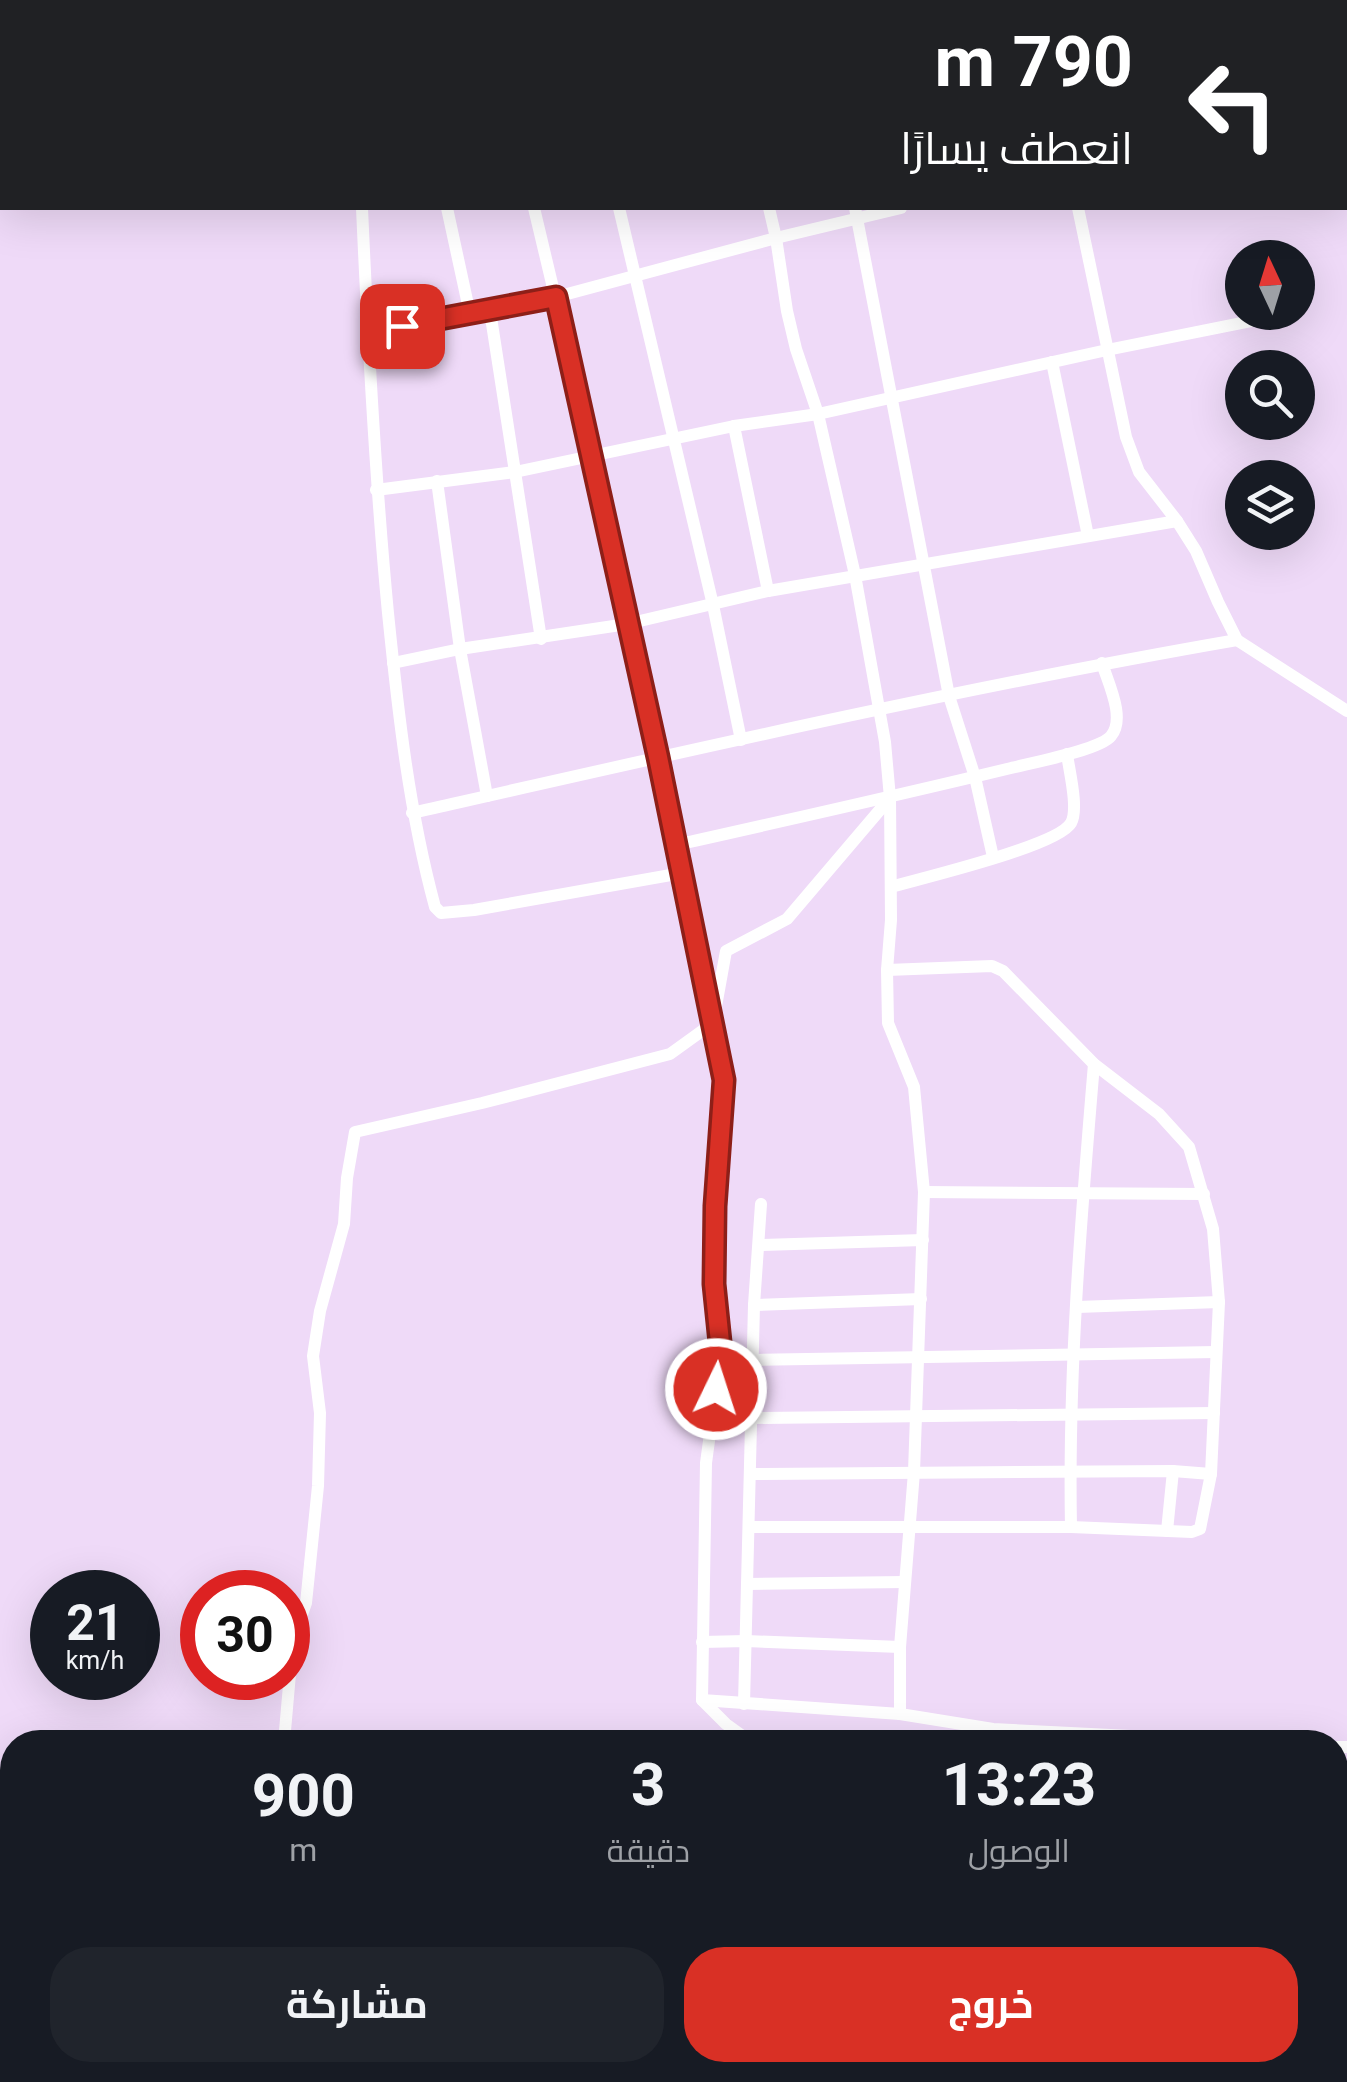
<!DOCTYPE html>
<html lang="ar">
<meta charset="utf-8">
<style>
:root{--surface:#171b24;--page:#20242c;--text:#f1f3f6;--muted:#9ea1a6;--accent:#d93025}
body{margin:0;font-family:Roboto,Cairo,sans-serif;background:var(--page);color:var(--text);direction:rtl;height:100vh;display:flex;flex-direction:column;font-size:38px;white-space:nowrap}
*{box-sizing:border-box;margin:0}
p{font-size:32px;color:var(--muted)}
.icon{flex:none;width:55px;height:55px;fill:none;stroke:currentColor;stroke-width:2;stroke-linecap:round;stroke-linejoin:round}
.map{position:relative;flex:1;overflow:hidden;direction:ltr}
.sheet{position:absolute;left:0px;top:1730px;width:1348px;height:352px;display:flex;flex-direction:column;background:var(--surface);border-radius:40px 40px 0 0;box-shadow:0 10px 40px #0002;direction:rtl}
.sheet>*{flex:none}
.hud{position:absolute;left:0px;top:0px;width:1348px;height:210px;box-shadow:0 10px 40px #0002;direction:rtl;background:#202124;color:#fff;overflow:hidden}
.needle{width:65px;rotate:356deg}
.fabs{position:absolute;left:1225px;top:240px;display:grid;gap:20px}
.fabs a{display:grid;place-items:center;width:90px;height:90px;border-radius:50%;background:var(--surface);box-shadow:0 10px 40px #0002;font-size:50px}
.speed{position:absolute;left:30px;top:1570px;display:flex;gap:20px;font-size:50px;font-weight:700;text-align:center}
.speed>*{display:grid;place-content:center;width:130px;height:130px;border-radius:50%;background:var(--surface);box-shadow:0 10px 40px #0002;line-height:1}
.speed small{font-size:25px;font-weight:400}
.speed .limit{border:15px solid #d22;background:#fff;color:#111}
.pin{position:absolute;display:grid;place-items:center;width:85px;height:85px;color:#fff;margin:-42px;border-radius:20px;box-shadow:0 5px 15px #0006}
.me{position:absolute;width:110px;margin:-55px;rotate:4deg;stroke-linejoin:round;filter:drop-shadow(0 0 8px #0008)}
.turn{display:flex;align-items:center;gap:35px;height:210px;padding:0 50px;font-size:45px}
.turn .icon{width:130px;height:130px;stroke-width:2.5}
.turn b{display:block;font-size:70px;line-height:85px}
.eta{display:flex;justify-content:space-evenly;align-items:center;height:170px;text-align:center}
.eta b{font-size:60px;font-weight:700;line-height:70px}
.button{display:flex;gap:20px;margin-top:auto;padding:20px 50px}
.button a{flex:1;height:115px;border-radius:40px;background:var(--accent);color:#fff;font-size:40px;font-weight:700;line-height:115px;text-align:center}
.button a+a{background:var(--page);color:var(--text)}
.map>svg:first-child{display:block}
</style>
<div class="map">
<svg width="1347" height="2082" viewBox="0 0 1347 2082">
<rect width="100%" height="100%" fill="#efdaf8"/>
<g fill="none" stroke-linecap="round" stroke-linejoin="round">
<!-- minor -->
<g stroke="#fff" stroke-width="12">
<polyline points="408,0 408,2"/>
<polyline points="485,0 485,2"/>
<polyline points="570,0 571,2"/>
<polyline points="725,0 725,2"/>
<polyline points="810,0 811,2"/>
<polyline points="1028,0 1029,2"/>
<polyline points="357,2 357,0"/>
<polyline points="965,2 976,0"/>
<polyline points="1345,8 1347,17"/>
<polyline points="1345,109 1347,108"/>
<path d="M362,208C368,343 375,478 388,613C398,712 409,811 435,907L441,913L474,910L682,873"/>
<polyline points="447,208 470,314"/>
<polyline points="534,208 593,456 725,1080 715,1206 714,1285 721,1352 706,1463 702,1700 726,1724 751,1742"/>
<polyline points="619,208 713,605 741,740"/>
<polyline points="855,208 949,696 975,777 993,857"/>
<polyline points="1078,208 1126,437 1139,472 1177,521 1196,551 1218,602 1237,640 1347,711"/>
<polyline points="490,311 541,639"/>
<polyline points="368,332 556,297 776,238 901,208"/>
<polyline points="1052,362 1088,536"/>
<polyline points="734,426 768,591"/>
<polyline points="437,481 460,649 487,796"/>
<polyline points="376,490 515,472 734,426 818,414 1107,350 1296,312"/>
<polyline points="393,663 460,649 627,624 768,591 1177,521"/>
<polyline points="890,798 891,920 887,970 888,1023 914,1087 924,1192 914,1472 900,1647 900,1714 993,1729 1250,1742"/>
<path d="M412,813C686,751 960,688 1237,640"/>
<path d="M676,845C788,820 899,795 1011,768C1031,763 1100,750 1111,736C1126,718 1108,683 1102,663"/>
<path d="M891,887C922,878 1058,846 1071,823C1079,809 1069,770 1067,754"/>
<polyline points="924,1192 1204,1194"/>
<polyline points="759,1245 923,1240"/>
<polyline points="754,1305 921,1299"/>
<polyline points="1077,1307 1219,1302"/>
<polyline points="753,1360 1216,1352"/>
<polyline points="752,1418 1214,1413"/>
<polyline points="750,1474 1173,1471 1211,1474"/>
<polyline points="749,1527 1071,1527 1192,1532 1200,1529 1211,1474 1219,1302 1213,1229 1189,1147 1159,1114 1094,1064 1003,971 992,966 887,970"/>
<path d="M1071,1527C1068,1373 1081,1218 1094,1064"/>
<polyline points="1167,1531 1173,1471"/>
<polyline points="747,1584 905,1582"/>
<polyline points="702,1642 746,1641 900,1647"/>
<polyline points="702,1700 900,1714"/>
<polyline points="744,1704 754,1305 761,1204"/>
<polyline points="284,1742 293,1640 306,1603 318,1486 320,1413 313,1356 320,1311 344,1224 347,1178 355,1132 482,1103 670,1054 713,1023 726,951 787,919 890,798 885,742 855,575 818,414 796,349 787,311 776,238 769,208"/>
<polyline points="1335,1747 1347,1747"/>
<polyline points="1000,2070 1042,2082"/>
<polyline points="156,2082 181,2070"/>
<polyline points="807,2082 811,2070"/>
<polyline points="1155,2082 1159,2070"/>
</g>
</g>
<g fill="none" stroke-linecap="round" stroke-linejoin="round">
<!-- route casing -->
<g stroke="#8d1f18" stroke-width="25">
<polyline id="route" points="402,326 556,297 658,757 724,1080 715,1206 714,1284 721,1352 716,1389"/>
</g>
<!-- route -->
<use href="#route" stroke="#d93025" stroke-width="18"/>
</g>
</svg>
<div class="fabs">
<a><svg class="needle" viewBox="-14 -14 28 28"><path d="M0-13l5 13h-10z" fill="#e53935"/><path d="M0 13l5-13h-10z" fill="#9ea1a6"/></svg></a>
<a><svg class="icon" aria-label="search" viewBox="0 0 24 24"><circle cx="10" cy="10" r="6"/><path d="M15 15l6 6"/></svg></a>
<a><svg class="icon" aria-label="layers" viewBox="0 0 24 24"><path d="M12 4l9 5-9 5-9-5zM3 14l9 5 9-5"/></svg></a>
</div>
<div class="speed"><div>21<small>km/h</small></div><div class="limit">30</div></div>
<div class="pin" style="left:402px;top:326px;background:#d93025"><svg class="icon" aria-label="arrive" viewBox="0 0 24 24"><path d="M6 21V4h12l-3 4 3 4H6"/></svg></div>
<svg class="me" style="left:716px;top:1389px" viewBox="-20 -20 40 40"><circle r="17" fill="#d93025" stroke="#fff" stroke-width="3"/><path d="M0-11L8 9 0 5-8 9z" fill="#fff"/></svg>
<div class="hud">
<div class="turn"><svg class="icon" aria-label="left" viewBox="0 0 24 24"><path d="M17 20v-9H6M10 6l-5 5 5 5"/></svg><div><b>790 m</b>انعطف يسارًا</div></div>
</div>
<section class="sheet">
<div class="eta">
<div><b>13:23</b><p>الوصول</p></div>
<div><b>3</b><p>دقيقة</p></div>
<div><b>900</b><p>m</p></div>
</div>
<div class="button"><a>خروج</a><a>مشاركة</a></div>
</section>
</div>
